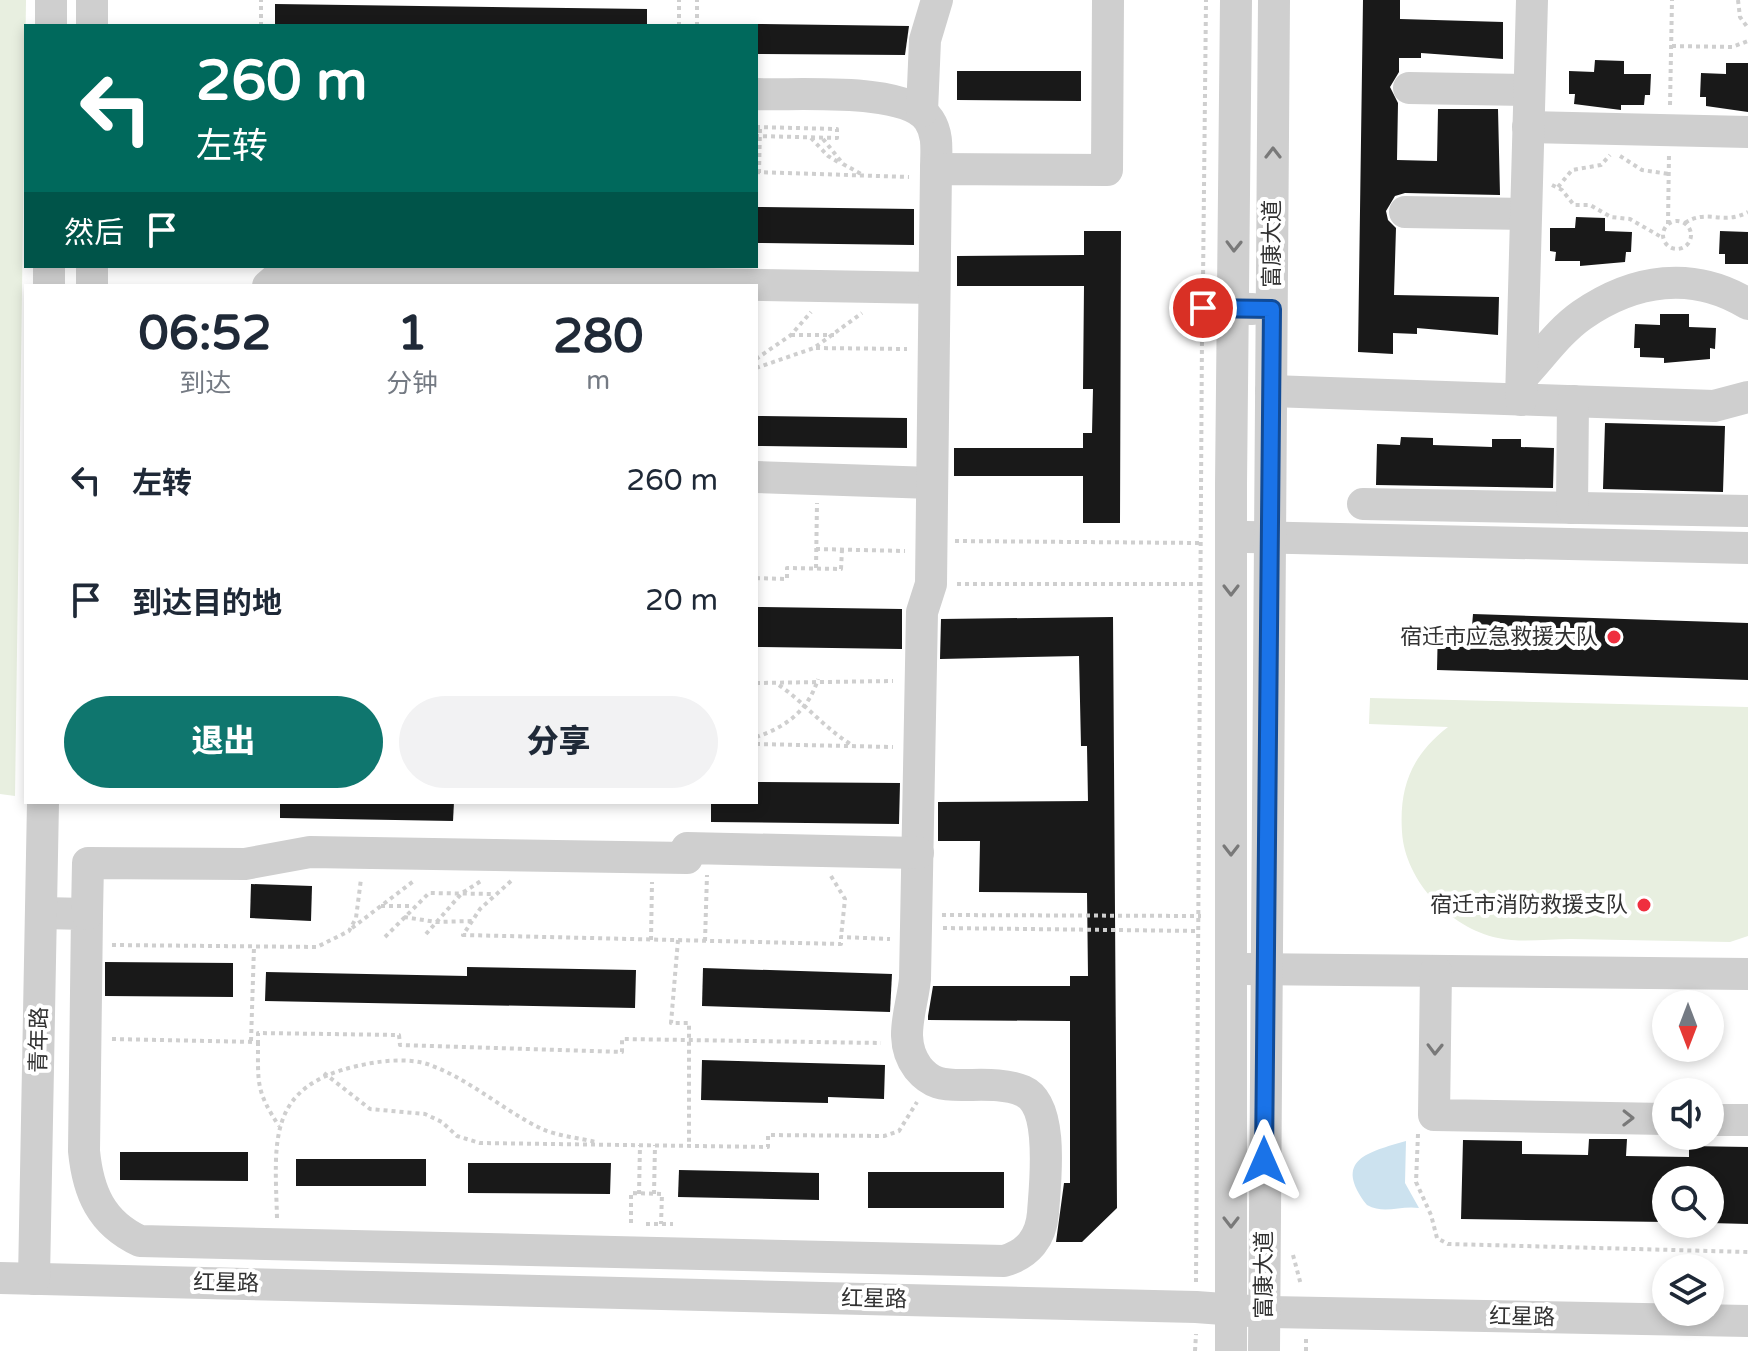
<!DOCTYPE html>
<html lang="zh">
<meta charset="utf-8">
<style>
:root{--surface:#fff;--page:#f2f2f3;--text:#1f2937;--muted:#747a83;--accent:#0f766e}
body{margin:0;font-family:"Varela Round","Noto Sans SC",sans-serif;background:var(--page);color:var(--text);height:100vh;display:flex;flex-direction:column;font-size:30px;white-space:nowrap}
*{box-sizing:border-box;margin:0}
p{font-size:26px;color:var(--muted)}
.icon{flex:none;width:44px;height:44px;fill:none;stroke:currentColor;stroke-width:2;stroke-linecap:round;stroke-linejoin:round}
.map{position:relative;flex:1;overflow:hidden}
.details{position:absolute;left:24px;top:284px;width:734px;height:520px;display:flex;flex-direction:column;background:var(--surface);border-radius:0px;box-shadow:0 4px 12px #0003}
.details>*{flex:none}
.banner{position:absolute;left:24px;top:24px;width:734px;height:244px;border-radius:0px;box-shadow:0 4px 12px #0003;background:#00695c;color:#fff;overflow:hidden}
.needle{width:52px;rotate:180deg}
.buttons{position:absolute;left:1652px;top:990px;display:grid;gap:16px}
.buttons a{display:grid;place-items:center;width:72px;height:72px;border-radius:50%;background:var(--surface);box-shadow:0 4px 12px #0003;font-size:40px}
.pin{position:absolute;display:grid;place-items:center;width:68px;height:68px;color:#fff;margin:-34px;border:4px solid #fff;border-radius:50%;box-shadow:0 2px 8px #0007}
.me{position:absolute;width:88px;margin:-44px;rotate:0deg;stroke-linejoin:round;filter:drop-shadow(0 0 6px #0008)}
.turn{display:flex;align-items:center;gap:28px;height:168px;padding:0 40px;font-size:36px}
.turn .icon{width:104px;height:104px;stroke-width:2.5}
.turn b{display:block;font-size:56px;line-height:68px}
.then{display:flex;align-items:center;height:76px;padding:0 40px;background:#0003;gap:16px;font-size:30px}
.eta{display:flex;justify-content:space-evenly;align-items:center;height:136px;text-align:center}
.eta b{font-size:48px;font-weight:800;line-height:56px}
.action{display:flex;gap:16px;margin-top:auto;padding:16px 40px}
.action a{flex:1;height:92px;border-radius:48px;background:var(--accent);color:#fff;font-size:32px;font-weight:800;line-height:92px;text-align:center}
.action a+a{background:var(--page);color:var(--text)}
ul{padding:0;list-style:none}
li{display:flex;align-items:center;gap:24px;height:120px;padding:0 40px}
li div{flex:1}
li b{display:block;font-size:30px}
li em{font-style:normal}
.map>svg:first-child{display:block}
</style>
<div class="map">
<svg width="1748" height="1351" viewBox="0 0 1748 1351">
<rect width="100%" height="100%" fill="#fff"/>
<!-- green -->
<g fill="#e8efe0">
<polygon points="0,0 26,0 15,796 0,794"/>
<path d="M1370,698L1748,707V936L1730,942C1677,941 1624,940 1571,939C1548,939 1521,943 1498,938C1450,928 1405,881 1402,832C1399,786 1412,755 1448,727L1369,724Z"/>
</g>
<!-- water -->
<path fill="#cce2ef" d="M1406,1141L1405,1183L1419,1208C1400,1205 1385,1215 1367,1205C1332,1160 1368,1152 1406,1141Z"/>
<!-- building -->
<g fill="#191919">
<polygon points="1363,0 1400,0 1400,19 1503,22 1503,59 1421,53 1421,58 1399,58 1399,72 1390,87 1398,103 1397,160 1437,161 1438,109 1498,109 1500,195 1405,193 1395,196 1386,211 1388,220 1396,228 1394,295 1499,297 1498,335 1417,328 1417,334 1393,333 1393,354 1358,352"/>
<polygon points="275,4 647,9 647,26 275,26"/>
<polygon points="756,24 909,26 905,55 756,54"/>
<polygon points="1595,60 1624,61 1624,74 1651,74 1650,95 1645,95 1644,105 1621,105 1621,110 1574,104 1575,94 1569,94 1569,71 1594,72"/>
<polygon points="1726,63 1748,63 1748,112 1706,106 1706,97 1700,97 1701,73 1726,74"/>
<polygon points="957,71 1081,71 1081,101 957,100"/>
<polygon points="756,207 914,209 914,245 756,243"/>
<polygon points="1576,217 1605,218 1605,231 1632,232 1631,252 1626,252 1625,262 1580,266 1580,261 1555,261 1556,252 1550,251 1550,228 1575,228"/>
<polygon points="1084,231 1121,231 1120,523 1083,523 1083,476 954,476 954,448 1083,448 1083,433 1092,433 1093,389 1083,389 1084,286 957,286 957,256 1084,255"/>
<polygon points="1720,231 1748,232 1748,264 1725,264 1725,254 1719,254"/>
<polygon points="1660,314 1689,314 1689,327 1716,328 1715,349 1710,348 1710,359 1664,363 1664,358 1640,357 1640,348 1634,348 1635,324 1660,325"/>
<polygon points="756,416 907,418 907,448 756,446"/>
<polygon points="1605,423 1725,426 1723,492 1603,489"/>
<polygon points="1401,437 1433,438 1433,445 1492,447 1492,439 1521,439 1521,447 1554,448 1553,488 1376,485 1377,444 1400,445"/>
<polygon points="756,607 902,609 902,649 756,647"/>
<polygon points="1473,614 1748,623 1748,680 1437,670 1438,625 1472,626"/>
<polygon points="1113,617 1117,1208 1082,1242 1056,1242 1064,1183 1070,1183 1070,1021 928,1020 928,1016 933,986 1070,986 1070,976 1088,976 1087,893 979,892 980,841 938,841 938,802 1088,801 1087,746 1081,746 1079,656 940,659 941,619"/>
<polygon points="756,782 900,783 899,824 711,822 711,802 756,802"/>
<polygon points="280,802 454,802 453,821 280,818"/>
<polygon points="251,884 312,886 311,921 250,918"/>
<polygon points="105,962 233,963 233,997 105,996"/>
<polygon points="467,967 636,970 635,1008 265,1001 266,972 467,976"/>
<polygon points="703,968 892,974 890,1012 702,1006"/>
<polygon points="702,1060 885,1065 884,1099 828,1097 828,1103 701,1100"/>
<polygon points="1589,1139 1627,1139 1626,1156 1689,1157 1689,1146 1748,1147 1748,1224 1710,1223 1710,1180 1666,1180 1666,1222 1461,1219 1463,1140 1522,1141 1522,1154 1588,1155"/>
<polygon points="120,1152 248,1152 248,1181 120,1180"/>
<rect x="296" y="1159" width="130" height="27"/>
<polygon points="468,1163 611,1163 610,1194 468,1193"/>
<polygon points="679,1170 819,1173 819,1200 678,1197"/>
<rect x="868" y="1172" width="136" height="36"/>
</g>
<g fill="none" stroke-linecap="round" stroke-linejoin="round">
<!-- path -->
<g stroke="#cfcfcf" stroke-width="4" stroke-dasharray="4 4" stroke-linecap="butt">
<polyline points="1738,0 1740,17 1748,28"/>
<polyline points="261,26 261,0"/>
<polyline points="679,26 679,0"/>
<polyline points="697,26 697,0"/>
<polyline points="1672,46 1732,47 1748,41"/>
<polyline points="1670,105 1672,0"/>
<polyline points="756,127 837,129 837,138 756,136"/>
<polyline points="811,138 828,156 840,163"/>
<polyline points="823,139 843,164 863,175"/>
<polyline points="1620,156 1642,170 1669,174"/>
<polyline points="756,172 909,177"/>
<polyline points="759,173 760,127"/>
<polyline points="1552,185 1562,190 1574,205 1590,205 1611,217 1630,219 1663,238"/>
<polyline points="1558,187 1572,170 1601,165 1610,155"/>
<circle cx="1677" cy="235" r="14"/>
<path d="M1685,223C1708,208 1722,226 1748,212"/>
<polyline points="1668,224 1669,154"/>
<polyline points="1203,282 1206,0"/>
<polyline points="791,335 834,335"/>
<polyline points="816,348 907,349"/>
<polyline points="756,359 791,335 811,312"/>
<polyline points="756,368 814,348 862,313"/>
<polyline points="955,541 1201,543"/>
<polyline points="816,549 905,551"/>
<polyline points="816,568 817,503"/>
<polyline points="756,578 787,579 787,568 841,569 842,549"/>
<polyline points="957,584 1200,584"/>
<polyline points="756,683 893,681"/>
<path d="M779,685C806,704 824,728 852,745"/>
<path d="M756,737C786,727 808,711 818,679"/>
<polyline points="756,744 893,747"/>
<polyline points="831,876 845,899 841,937"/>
<polyline points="511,881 480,909 463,935 841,944 841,937 890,939"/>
<polyline points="381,906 412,906"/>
<polyline points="942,915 1201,916"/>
<polyline points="404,917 436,922 473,921"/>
<polyline points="352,928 415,880"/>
<polyline points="943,928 1198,931"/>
<polyline points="426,934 462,893 481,881"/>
<polyline points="385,937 429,893 494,894"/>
<polyline points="651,940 652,882"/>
<polyline points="678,940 671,1023 689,1023 689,1146"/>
<polyline points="705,941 707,875"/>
<polyline points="112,945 317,947 349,931 356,918 361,879"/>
<polyline points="112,1039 258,1042 258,1033 399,1035 400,1045 622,1052 622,1039 881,1043"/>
<polyline points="251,1041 254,947"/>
<path d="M258,1042C258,1084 256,1091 279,1126"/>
<polyline points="324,1073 370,1109 425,1114 442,1122 457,1136 480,1143 768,1147 768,1135 884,1136 899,1131 917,1102"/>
<polyline points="1418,1134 1416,1182 1431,1215 1437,1238 1448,1244 1748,1252"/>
<polyline points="639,1194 640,1145"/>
<polyline points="654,1194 655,1145"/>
<path d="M277,1218C275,1141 266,1087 357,1066C378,1061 409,1057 430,1065C471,1080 504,1111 542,1129C558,1136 579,1138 596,1142"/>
<polyline points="631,1223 631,1193 662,1194 661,1224"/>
<polyline points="646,1224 673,1224"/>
<polyline points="1293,1255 1301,1285"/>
<polyline points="1196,1282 1202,334"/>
<polyline points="1195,1351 1196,1334"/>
<polyline points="1306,1351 1306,1337"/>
</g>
<!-- minor -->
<g stroke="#cfcfcf" stroke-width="32">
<polyline points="51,26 51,0"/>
<polyline points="92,26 92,0"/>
<polyline points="1409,88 1529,90"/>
<path d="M756,94C795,96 907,86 929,120C939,135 936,152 936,169"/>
<polyline points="922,111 925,40 937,0"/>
<polyline points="1528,127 1748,132"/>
<polyline points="1405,212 1526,214"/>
<polyline points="49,286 49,266"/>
<polyline points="92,286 92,266"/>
<polyline points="268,286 276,279 298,277 934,288"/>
<polyline points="1203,308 1252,309"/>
<path d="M1522,377C1541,357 1559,331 1582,315C1634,279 1693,270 1748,304"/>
<polyline points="1271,391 1714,406 1748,397"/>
<polyline points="1521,400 1532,0"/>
<polyline points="756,477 932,483"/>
<polyline points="1363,504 1748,511"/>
<polyline points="1572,508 1573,401"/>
<polyline points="1247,537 1748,548"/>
<path d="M42,913L87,914L84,1151C88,1192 101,1223 140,1241L1004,1261C1028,1254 1041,1238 1043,1213C1045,1183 1055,1105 1023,1091C1004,1083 982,1085 962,1085C943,1085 931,1084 918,1068C897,1040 912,1010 915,979L922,612L931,584L936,169L1107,170L1108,0"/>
<polyline points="87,914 88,863 245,864 310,852 687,858 687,848 918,853"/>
<polyline points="1243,969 1748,974"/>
<polyline points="1436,971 1434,1115 1666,1119"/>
<polyline points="1710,1120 1748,1120"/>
<polyline points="0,1278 1196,1307 1264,1312 1748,1321"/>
<polyline points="34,1279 43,802"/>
<polyline points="1231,1351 1231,485 1236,0"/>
<polyline points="1264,1351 1274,0"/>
</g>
</g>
<!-- one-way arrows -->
<defs><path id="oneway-chevron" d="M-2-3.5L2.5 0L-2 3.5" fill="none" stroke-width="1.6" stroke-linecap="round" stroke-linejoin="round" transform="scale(2)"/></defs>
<g stroke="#797979">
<use href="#oneway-chevron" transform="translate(1273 153) rotate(-90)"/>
<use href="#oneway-chevron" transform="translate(1234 246) rotate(91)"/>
<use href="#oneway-chevron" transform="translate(1231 590) rotate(90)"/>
<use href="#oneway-chevron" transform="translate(1231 850) rotate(90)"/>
<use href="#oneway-chevron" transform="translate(1435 1049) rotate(91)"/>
<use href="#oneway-chevron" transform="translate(1628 1118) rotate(1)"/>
<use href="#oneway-chevron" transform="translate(1231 1222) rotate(90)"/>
</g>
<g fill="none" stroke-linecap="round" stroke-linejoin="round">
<!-- route casing -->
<g stroke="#114b97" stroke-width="20">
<polyline id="route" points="1203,308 1272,309 1264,1161"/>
</g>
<!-- route -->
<use href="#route" stroke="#1a73e8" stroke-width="14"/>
</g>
<!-- markers -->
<g fill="#ef2f3f" stroke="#fff" stroke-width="3">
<circle cx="1614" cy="637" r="8"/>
<circle cx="1644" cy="905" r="8"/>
</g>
<g text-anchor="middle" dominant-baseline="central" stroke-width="8" stroke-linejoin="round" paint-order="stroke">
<!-- street labels -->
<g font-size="22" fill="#323232" stroke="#fff">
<text transform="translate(1272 244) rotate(-90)">富康大道</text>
<text transform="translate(39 1040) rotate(-89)">青年路</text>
<text transform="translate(1264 1275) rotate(-90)">富康大道</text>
<text transform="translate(226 1283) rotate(1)">红星路</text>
<text transform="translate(874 1299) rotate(1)">红星路</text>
<text transform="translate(1522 1317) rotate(1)">红星路</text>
</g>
<!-- poi labels -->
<g font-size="22" fill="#323232" stroke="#fff" text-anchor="end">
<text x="1598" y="637">宿迁市应急救援大队</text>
<text x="1628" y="905">宿迁市消防救援支队</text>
</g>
</g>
</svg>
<div class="buttons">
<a><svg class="needle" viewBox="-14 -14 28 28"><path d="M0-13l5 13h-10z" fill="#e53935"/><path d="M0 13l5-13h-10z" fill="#747a83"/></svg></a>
<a><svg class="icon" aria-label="sound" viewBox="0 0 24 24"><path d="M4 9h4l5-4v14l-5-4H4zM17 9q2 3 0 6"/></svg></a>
<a><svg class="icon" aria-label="search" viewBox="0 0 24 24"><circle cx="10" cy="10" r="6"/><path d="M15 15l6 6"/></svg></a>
<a><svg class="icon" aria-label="layers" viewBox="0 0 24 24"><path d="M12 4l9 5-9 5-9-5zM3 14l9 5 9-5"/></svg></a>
</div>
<div class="pin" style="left:1203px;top:308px;background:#d93025"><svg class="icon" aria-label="arrive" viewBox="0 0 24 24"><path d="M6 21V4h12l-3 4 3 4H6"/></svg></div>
<svg class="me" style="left:1264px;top:1161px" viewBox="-20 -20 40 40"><path d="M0-17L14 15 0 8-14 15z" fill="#1a73e8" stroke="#fff" stroke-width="4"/></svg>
<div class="banner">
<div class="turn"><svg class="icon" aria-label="left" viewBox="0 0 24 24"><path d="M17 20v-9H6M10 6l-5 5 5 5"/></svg><div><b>260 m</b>左转</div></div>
<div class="then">然后<svg class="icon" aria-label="arrive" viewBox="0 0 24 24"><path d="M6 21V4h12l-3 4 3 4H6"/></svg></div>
</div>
<section class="details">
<div class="eta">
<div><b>06:52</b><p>到达</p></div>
<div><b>1</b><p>分钟</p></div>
<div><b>280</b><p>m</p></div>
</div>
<ul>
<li><svg class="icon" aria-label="left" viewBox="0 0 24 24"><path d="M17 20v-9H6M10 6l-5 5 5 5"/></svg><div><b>左转</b></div><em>260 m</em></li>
<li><svg class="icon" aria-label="arrive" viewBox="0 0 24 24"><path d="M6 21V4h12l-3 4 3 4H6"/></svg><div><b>到达目的地</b></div><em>20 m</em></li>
</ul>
<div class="action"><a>退出</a><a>分享</a></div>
</section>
</div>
